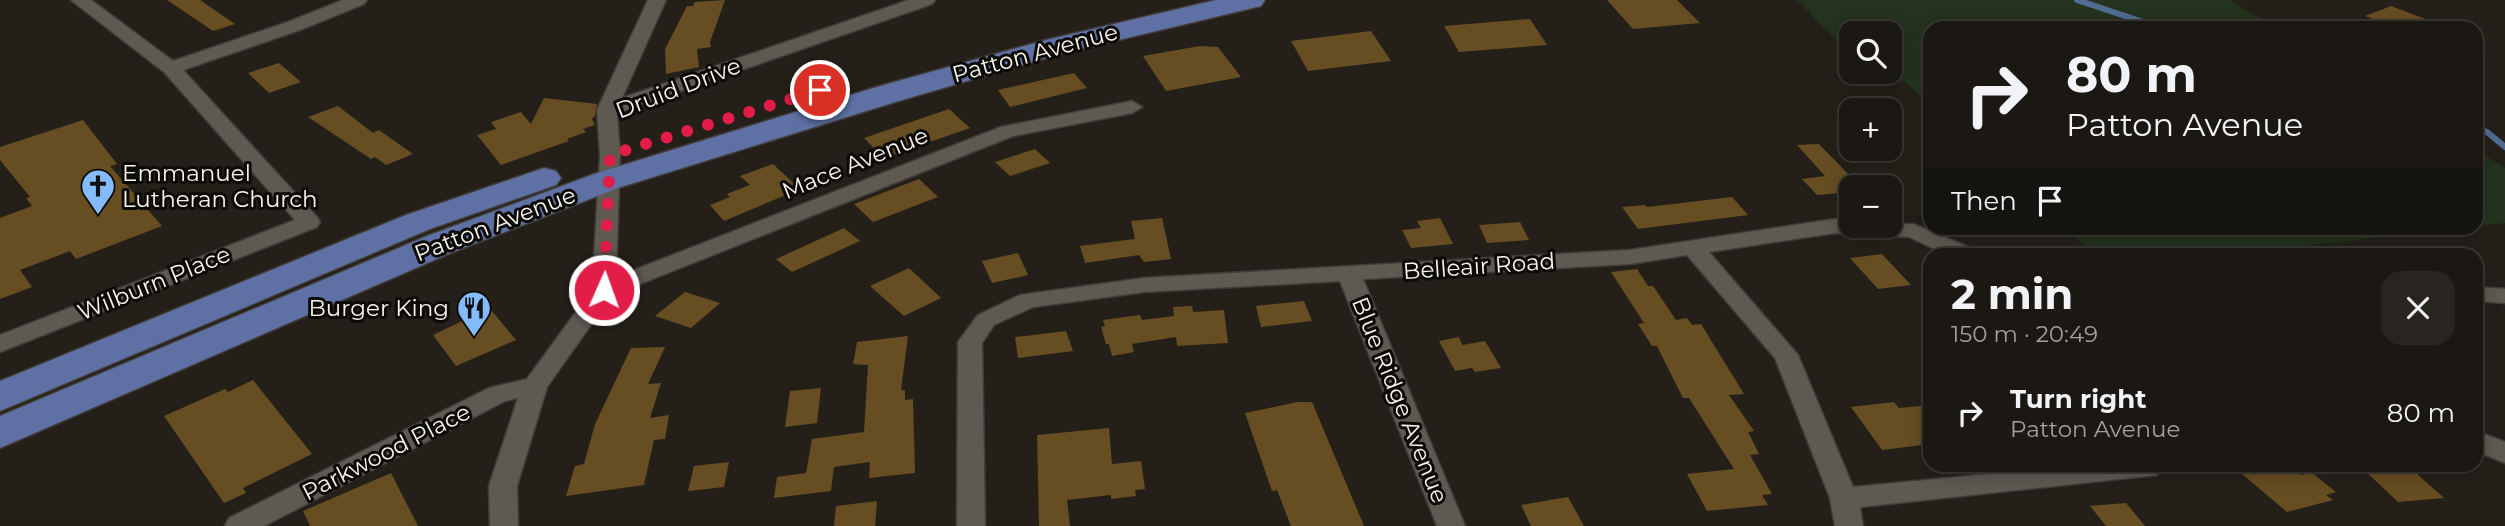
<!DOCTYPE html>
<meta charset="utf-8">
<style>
:root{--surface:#1b1813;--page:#282521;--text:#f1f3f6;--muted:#a0a0a0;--line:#393733}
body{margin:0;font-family:Montserrat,sans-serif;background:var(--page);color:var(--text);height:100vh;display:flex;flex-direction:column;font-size:26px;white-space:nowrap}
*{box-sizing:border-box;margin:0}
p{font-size:23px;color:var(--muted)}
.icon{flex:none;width:38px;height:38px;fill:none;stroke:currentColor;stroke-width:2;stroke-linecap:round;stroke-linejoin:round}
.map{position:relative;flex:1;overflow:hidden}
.drawer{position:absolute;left:1923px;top:248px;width:560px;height:224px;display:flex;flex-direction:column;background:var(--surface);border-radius:21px;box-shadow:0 4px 18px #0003,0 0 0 2px var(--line)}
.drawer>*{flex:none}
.hud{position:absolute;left:1923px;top:21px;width:560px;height:214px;border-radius:21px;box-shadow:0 4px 18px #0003,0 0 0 2px var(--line);background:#1b1813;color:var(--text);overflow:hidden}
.fabs{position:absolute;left:1839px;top:21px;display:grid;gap:14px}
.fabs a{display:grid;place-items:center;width:63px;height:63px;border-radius:14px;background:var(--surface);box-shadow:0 4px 18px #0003,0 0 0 2px var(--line);font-size:35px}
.pin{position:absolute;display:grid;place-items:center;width:60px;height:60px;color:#fff;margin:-30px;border:4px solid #fff;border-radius:50%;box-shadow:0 2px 7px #0007}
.me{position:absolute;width:77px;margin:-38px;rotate:2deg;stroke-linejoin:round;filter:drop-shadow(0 0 5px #0008)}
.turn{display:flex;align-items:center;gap:24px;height:147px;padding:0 28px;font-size:32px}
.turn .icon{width:91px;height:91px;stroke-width:2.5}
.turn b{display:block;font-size:49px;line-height:60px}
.then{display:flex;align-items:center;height:66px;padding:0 28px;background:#0003;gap:14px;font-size:26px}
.round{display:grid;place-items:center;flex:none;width:74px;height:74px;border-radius:21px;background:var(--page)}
.head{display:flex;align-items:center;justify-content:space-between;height:119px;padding:0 28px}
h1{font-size:42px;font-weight:700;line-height:52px}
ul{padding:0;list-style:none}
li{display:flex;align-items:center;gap:21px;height:91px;padding:0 28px}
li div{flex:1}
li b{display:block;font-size:26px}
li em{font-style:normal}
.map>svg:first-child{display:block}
</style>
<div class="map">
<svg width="2505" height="526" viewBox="0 0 2505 526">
<rect width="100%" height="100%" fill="#242019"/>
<!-- green -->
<g fill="#23331e">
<polygon points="1797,0 2230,0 2276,28 1930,28 1930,105 1905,82 1878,81 1868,72 1890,72 1890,33 1852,33 1851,55"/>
<polygon points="2476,150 2505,168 2505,223 2476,226"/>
<polygon points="2064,228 2465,228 2221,255 2095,255"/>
</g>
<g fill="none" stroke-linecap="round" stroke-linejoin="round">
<!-- stream -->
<g stroke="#516c92" stroke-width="6">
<polyline points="2077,0 2161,28"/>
<polyline points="2476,128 2487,132 2505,147"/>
</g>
</g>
<!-- building -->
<g fill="#664d22">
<polygon points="167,0 200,0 235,24 213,31"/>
<polygon points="725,0 710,42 711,47 697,49 699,67 666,74 665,49 687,6 693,6 695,2"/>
<polygon points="1607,0 1677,0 1700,23 1633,29"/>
<polygon points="2391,6 2444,26 2443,28 2396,28 2365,16"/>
<polygon points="1530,19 1547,45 1459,52 1444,26"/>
<polygon points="1371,31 1391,61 1308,71 1291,41"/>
<polygon points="1200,46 1218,47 1241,77 1166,91 1143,56"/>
<polygon points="279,63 301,82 269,93 248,73"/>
<polygon points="1074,73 1087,88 1010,107 998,90"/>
<polygon points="544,98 597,104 595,116 592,119 595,125 583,129 586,132 567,139 569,141 501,165 477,135 496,129 491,122 521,112 531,124"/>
<polygon points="338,106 373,133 379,130 413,154 386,165 375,157 371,159 308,117"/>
<polygon points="949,109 970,128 884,158 864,138"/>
<polygon points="83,120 117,164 110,166 162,226 76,259 70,251 20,270 32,287 0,299 0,218 32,206 26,198 30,197 0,160 0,147"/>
<polygon points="1819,144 1852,178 1852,192 1817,195 1802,179 1825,176 1797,145"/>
<polygon points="1035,149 1050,163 1010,176 995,162"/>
<polygon points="773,164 800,189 724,221 710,205 730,197 727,194 750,185 740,176"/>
<polygon points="919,179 938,197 873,222 854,204"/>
<polygon points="1732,197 1748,215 1638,229 1622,207 1645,205 1647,207"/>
<polygon points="1162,218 1171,259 1144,262 1139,255 1085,263 1080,246 1135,239 1131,221"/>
<polygon points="1440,218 1453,244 1411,248 1402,230 1421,228 1417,221"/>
<polygon points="1520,222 1529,240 1487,243 1479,225"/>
<polygon points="844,228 860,241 792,272 776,259"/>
<polygon points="1018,253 1028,275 992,283 982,261"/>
<polygon points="1882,254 1911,285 1878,289 1850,258"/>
<polygon points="909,268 941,298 904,316 870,286"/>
<polygon points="1637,269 1648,286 1653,286 1676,320 1687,318 1692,325 1701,324 1744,394 1729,395 1754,431 1748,432 1759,454 1750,455 1772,494 1762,495 1768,505 1707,511 1687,474 1734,469 1689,398 1683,398 1657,346 1652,346 1638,324 1644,323 1611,272"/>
<polygon points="685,292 720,303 691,328 655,316"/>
<polygon points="1304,301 1312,321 1261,327 1256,306"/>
<polygon points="1192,306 1193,312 1224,310 1228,343 1177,346 1176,337 1132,344 1134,352 1112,356 1109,344 1106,344 1101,327 1105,326 1103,320 1140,315 1142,320 1174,316 1173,307"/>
<polygon points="487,309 491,310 516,340 456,366 433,335"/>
<polygon points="1066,331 1073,351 1018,358 1015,337"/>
<polygon points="908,336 901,390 905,390 905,400 913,399 915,473 869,478 870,462 834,467 831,491 774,498 777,477 806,473 812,439 864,432 868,365 853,364 857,342"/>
<polygon points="1459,337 1462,345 1485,341 1501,368 1475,372 1472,368 1455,371 1439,341"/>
<polygon points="665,347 648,384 661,383 650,418 669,415 665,439 654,440 644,485 566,496 575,466 584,464 595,424 631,348"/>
<polygon points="253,380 312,454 243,488 246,493 224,503 164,416 225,389 228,392"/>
<polygon points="821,388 817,423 785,427 790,391"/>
<polygon points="1298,402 1312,402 1364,526 1291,526 1277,490 1272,491 1245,413"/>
<polygon points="1894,402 1899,408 1930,405 1930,444 1882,450 1851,407"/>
<polygon points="1109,428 1112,464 1141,461 1145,489 1135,490 1136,496 1111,499 1111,495 1067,500 1070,526 1039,526 1037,435"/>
<polygon points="729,462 724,487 688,491 694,466"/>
<polygon points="2360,466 2408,466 2444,498 2398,502"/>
<polygon points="2268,467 2278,474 2295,470 2301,475 2311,472 2336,492 2326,495 2333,500 2287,512 2241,473"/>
<polygon points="391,473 418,526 310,526 303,511"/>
<polygon points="1568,497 1584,526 1531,526 1521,505"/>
<polygon points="877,501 875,526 834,526 836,506"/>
<polygon points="2126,503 2145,526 2106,526 2090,506"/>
</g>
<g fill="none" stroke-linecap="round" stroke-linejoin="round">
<!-- street casing -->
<g stroke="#403d39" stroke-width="3">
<g id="street">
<polygon points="71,0 91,0 173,61 288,22 343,0 367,0 364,4 300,30 183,70 317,217 320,222 317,227 0,352 0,335 295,220 164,72"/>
<polygon points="648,0 666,0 622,98 909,0 935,0 932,4 617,113 620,155 616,277 1001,127 1132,101 1142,107 1132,113 1013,136 612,295 547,387 517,486 518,526 490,526 489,486 518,398 505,401 264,526 225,526 229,518 489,388 527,379 592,290 600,155 597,110"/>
<polygon points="1835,219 1852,220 1852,226 1913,224 1978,251 1981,256 1950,256 1909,237 1835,233 1709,252 1798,355 1853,487 2072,466 2159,466 2157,475 1860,507 1863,526 1835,526 1830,498 1775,358 1687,255 1630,264 1363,279 1465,526 1437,526 1340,281 1144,292 1033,307 994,325 982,343 985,526 957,526 958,342 978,315 1020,295 1144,278 1630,250"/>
<polygon points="2476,287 2505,289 2505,303 2476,301"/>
<polygon points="2476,431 2505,442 2505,463 2476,451"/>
</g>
</g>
<!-- primary casing -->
<g stroke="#403d39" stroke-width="3">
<g id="primary">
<polygon points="1216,0 1265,0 1261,6 1060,54 902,100 621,187 453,252 0,448 0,416 427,236 597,173 880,86 1042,41"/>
<polygon points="544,168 556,171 561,178 556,185 430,229 0,411 0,381 406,215"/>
</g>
</g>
<!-- street -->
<use href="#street" fill="#5e5a52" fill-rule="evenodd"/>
<!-- primary -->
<use href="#primary" fill="#5f70a4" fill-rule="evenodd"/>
</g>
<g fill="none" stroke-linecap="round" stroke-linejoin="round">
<!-- route -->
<polyline stroke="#e11d48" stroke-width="12" stroke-dasharray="0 21.6" points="604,290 610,155 820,90"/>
</g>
<!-- icons -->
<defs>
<g id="church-pin" transform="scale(1.75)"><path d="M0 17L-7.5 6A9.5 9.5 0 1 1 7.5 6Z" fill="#84bbfb" stroke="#0c0a07"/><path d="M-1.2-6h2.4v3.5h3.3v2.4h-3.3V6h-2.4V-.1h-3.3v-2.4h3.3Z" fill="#111"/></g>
<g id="restaurant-pin" transform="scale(1.75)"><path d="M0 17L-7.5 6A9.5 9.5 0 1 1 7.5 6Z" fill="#84bbfb" stroke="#0c0a07"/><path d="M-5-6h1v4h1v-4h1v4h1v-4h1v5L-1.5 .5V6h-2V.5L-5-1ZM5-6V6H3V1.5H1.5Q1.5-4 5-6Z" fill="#111"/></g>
</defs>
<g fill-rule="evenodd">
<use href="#church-pin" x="98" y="186"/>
<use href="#restaurant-pin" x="474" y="308"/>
</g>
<g text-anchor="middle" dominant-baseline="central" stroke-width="6" stroke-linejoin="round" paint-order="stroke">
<!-- street labels -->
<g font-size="23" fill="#f7f4f0" stroke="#0c0a07">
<text transform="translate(1035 53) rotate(-15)">Patton Avenue</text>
<text transform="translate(678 88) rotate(-21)">Druid Drive</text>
<text transform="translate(855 163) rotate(-22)">Mace Avenue</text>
<text transform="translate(495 224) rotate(-21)">Patton Avenue</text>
<text transform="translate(1479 266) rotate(-4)">Belleair Road</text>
<text transform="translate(154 283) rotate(-22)">Wilburn Place</text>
<text transform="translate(1400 400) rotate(68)">Blue Ridge Avenue</text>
<text transform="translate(386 452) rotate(-27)">Parkwood Place</text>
</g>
<!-- poi labels -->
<g font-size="23" fill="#f7f4f0" stroke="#0c0a07" text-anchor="start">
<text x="122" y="173">Emmanuel<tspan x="122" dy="26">Lutheran Church</tspan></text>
<text x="449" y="308" text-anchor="end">Burger King</text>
</g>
</g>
</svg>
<div class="fabs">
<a><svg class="icon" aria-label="search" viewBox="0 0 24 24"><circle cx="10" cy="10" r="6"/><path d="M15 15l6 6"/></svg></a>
<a>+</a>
<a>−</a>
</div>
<div class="pin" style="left:820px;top:90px;background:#d93025"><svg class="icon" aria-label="arrive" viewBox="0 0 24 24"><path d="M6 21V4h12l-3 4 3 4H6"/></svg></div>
<svg class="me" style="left:604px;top:290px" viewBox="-20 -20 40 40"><circle r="17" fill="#e11d48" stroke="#fff" stroke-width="3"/><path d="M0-11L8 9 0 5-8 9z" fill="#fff"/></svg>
<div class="hud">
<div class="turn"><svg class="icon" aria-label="right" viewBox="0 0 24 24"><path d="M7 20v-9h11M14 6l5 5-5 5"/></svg><div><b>80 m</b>Patton Avenue</div></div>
<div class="then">Then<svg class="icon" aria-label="arrive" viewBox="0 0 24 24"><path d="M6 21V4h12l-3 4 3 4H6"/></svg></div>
</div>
<section class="drawer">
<div class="head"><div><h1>2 min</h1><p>150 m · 20:49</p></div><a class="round"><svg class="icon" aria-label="close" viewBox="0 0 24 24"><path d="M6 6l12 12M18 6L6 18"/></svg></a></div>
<ul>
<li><svg class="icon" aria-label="right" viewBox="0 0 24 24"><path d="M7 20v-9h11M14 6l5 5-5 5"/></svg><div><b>Turn right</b><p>Patton Avenue</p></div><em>80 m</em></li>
</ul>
</section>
</div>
